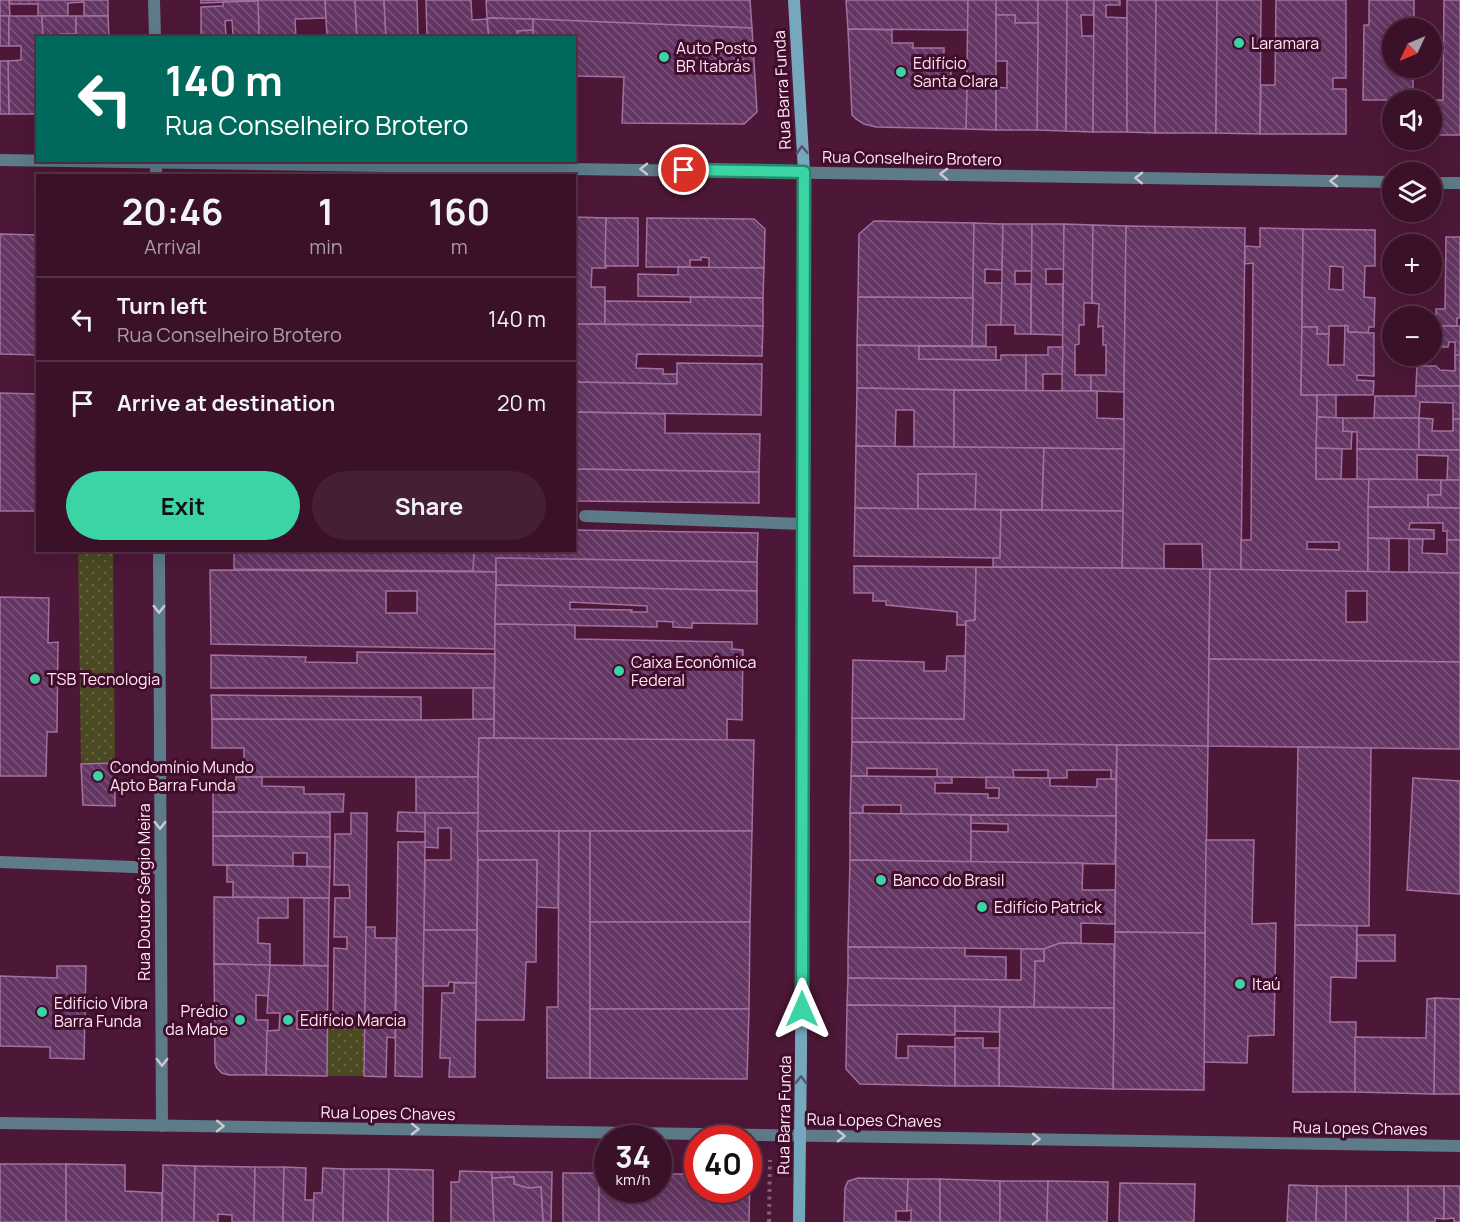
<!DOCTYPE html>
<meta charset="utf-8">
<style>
:root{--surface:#3a1129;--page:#451f35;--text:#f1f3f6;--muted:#ab9da8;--line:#543146;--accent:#3ad4a5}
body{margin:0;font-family:Manrope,sans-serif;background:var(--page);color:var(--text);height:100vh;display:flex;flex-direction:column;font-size:22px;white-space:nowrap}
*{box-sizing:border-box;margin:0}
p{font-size:20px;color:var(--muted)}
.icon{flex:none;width:33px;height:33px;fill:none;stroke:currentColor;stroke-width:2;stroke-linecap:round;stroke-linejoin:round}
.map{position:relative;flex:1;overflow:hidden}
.side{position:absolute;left:36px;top:174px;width:540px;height:378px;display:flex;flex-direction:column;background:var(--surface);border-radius:0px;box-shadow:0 6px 24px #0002,0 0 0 2px var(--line)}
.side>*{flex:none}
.top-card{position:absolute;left:36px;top:36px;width:540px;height:126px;border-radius:0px;box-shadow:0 6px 24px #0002,0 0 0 2px var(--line);background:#00695c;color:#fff;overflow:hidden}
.needle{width:39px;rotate:226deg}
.tools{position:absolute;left:1382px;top:18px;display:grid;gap:12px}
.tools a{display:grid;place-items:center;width:60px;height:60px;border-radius:50%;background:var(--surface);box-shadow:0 6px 24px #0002,0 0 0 2px var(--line);font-size:30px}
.speed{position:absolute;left:594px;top:1125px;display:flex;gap:12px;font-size:30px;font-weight:700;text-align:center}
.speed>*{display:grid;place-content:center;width:78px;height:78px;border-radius:50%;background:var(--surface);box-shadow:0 6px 24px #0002,0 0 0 2px var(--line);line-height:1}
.speed small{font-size:15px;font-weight:400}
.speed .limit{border:9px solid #d22;background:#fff;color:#111}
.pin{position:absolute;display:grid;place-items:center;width:51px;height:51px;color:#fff;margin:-26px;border:3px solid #fff;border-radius:50%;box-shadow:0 2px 6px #0007}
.me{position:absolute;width:66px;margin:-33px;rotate:0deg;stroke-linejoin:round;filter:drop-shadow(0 0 4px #0008)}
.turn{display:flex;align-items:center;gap:21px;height:126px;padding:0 30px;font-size:27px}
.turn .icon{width:78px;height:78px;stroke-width:2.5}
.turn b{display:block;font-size:42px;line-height:51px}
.eta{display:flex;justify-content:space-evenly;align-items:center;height:102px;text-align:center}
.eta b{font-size:36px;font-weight:700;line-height:42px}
.primary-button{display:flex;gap:12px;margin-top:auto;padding:12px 30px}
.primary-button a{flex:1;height:69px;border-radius:36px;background:var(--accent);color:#111;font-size:24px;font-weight:700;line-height:69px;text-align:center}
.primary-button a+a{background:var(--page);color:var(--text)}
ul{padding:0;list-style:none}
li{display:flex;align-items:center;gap:18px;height:84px;padding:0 30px;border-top:2px solid var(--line)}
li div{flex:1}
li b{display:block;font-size:22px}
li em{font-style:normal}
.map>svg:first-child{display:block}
</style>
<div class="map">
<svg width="1460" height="1222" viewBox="0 0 1460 1222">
<defs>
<pattern id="park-dots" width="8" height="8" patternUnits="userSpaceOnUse" patternTransform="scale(1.5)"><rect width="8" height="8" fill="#4a4921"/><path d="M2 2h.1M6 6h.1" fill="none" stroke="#656342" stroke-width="1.8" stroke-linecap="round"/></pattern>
<pattern id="building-back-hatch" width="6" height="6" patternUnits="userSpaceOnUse" patternTransform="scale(1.5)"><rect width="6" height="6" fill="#643663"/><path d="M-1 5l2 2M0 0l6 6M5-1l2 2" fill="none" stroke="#7b537a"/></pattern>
</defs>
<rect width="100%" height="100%" fill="#4d1737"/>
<!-- park -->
<g fill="url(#park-dots)">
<polygon points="78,551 113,551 115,763 81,764"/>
<polygon points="328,1026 365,1027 364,1076 327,1076"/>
</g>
<!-- building -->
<g fill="url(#building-back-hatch)" stroke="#a371a1" stroke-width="1.5" fill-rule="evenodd">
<polygon points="0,0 9,0 10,16 0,16"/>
<polygon points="9,0 108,0 108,16 84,16 84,2 68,3 68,16 38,16 38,4 10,4"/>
<polygon points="201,0 258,0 258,1 201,3"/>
<polygon points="258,0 325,0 326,18 295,19 296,38 259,38"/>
<polygon points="325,0 355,0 357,38 327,38"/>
<polygon points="355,0 384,0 386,38 357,38"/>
<polygon points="384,0 417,0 418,38 386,38"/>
<polygon points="426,0 471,0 472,20 487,19 489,38 427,38"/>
<polygon points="486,0 750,0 752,28 487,18"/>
<polygon points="846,0 968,0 968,30 848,29"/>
<polygon points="968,0 996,0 996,130 966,129"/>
<polygon points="996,0 1038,0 1038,23 1015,23 1015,15 996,15"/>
<polygon points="1038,0 1067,0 1066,131 1037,130"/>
<polygon points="1067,0 1094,0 1093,15 1081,15 1082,36 1094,36 1093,132 1066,131"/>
<polygon points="1094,0 1120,0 1120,5 1106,5 1106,17 1127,18 1127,132 1093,132"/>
<polygon points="1127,0 1156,0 1155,133 1127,132"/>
<polygon points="1156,0 1217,0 1216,133 1155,133"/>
<polygon points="1217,0 1261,0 1260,134 1216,133"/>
<polygon points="1276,0 1346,0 1346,78 1333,78 1333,89 1346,89 1346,134 1260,134 1261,85 1275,85"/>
<polygon points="1369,0 1414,0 1414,28 1392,28 1392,68 1413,68 1413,100 1363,100 1364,25 1369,25"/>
<polygon points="1444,0 1460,0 1460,135 1431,135 1430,100 1443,100"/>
<path d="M258,1L259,38H201V7L223,6V2ZM232,20L233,35L226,36L225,21Z"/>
<polygon points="996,15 1015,15 1015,23 1038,23 1037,130 996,130 996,87 1007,88 1007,61 996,61"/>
<rect x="0" y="16" width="9" height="30"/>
<polygon points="9,16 42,16 43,38 38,38 38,114 9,114 8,61 21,60 21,46 9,46"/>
<polygon points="42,16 76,16 76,34 62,34 62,38 43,38"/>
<polygon points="76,16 108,16 109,38 76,38"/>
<polygon points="487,18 533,19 533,30 517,31 518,38 489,38"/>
<polygon points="533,19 752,28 757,112 744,124 622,123 624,77 574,76 574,38 533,38"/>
<polygon points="848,29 892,30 892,43 913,43 913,48 944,48 944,59 951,59 951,85 967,85 966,129 876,127 864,124 856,119 852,115"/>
<polygon points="533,30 533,38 518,38 517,31"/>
<polygon points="0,61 8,61 9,114 0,114"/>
<polygon points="574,217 606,218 606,268 592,268 591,287 605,287 605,324 574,324"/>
<polygon points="606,218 638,218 638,266 605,266"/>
<polygon points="647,218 754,219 765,229 764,268 709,268 709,258 701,257 701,260 690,260 690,267 646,267"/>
<polygon points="874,221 974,223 973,298 858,297 859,234"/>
<polygon points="974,223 1003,224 1002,270 985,269 985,283 1002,283 1001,325 986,325 986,346 972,346"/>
<polygon points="1003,224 1032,224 1032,271 1015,271 1015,284 1031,284 1031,334 1015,334 1015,325 1001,325"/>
<polygon points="1032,224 1064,224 1064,269 1046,269 1046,284 1063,284 1063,335 1031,334"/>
<polygon points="1064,224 1093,225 1092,303 1084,303 1084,325 1079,325 1079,344 1075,345 1075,375 1091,375 1091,391 1062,391"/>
<polygon points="1093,225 1126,226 1124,392 1091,391 1091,375 1106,375 1106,345 1103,345 1103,326 1098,327 1099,304 1092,303"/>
<polygon points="1126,226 1245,228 1241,570 1203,570 1202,544 1164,544 1164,569 1122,568"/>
<path d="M1260,228L1303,229L1301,395H1317L1316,479H1369L1368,572L1241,570V540H1251L1253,263L1245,264V246L1260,247ZM1307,542H1339V550L1307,549Z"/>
<path d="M1303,229L1375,230V266H1365L1364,297L1375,298L1374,327H1369L1368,333L1348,332V326H1329V334H1317V327H1302ZM1330,266L1343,267V290L1329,289Z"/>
<polygon points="0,234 38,235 38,355 0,354"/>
<polygon points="1446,237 1460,237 1460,318 1457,318 1457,326 1436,326 1436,309 1445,309"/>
<polygon points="678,267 764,268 763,298 638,296 638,274 678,275"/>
<polygon points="690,297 763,298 763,326 605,324 605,301 691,302"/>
<polygon points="858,297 973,298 972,346 857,345"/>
<polygon points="574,324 763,326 762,356 637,354 636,368 663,369 663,374 677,374 677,384 574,382"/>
<polygon points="1345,325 1348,326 1348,332 1374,333 1374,376 1357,375 1357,380 1374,381 1373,395 1301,395 1302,327 1317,327 1317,334 1329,334 1328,365 1344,365"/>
<polygon points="1436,326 1460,326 1460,355 1455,355 1455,342 1449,342 1448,347 1436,347"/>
<polygon points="857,345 919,346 919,359 1001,360 1001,355 1026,355 1026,391 857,388"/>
<polygon points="919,346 996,347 996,360 919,359"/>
<polygon points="1048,347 1063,347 1062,374 1043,374 1043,391 1026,391 1026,355 1048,355"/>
<polygon points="1455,355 1460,355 1460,386 1416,386 1417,366 1436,366 1440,370 1455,371"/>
<polygon points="677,363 762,364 761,415 574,412 574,382 677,384"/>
<polygon points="1416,386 1460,386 1460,419 1453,419 1453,403 1420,402 1419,418 1374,418 1375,396 1416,396"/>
<polygon points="857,388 954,390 954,447 914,447 914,410 896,410 895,447 856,446"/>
<polygon points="954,390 1097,391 1097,418 1124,419 1124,449 954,447"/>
<polygon points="0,393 38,394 38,511 0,511"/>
<polygon points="1317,395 1336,395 1336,418 1317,417"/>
<polygon points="574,412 665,414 665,433 760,434 759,472 574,469"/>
<polygon points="1317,417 1343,418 1343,431 1352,431 1351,449 1316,448"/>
<polygon points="1343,418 1419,418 1419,450 1357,449 1357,432 1343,431"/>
<polygon points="1419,418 1433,419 1432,431 1453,431 1453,419 1460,419 1460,450 1419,450"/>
<polygon points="856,446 1044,448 1042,510 975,509 976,474 918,474 918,509 855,508"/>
<polygon points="1044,448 1124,449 1123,511 1042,510"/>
<polygon points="1316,448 1342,449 1341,479 1316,479"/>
<polygon points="1357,449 1460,450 1460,480 1447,480 1448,456 1417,455 1417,480 1357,479"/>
<polygon points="574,469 759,472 759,503 574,501"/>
<polygon points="918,474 976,474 975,509 918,509"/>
<polygon points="1369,479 1441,480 1441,495 1428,495 1428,507 1368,507"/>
<polygon points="1441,480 1460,480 1460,508 1428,507 1428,495 1441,495"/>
<polygon points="1368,507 1460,508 1460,540 1447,540 1447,531 1443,531 1443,523 1410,523 1409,529 1434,530 1434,539 1368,538"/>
<polygon points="855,508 1001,510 1000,558 854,556"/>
<polygon points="1001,510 1123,511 1122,568 993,567 993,558 1000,558"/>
<polygon points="574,530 758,533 757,562 496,558 496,572 473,571 474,550 574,550"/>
<polygon points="1368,538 1389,539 1389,572 1368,572"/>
<polygon points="1409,539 1423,539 1422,553 1447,554 1447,540 1460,540 1460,573 1409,572"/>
<polygon points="234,550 474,550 473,571 234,569"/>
<polygon points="496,558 757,562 757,591 496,585"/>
<polygon points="854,566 976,567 975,620 966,621 965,625 957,625 957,612 886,605 886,601 873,601 873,593 854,593"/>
<polygon points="976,567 1210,569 1208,746 852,742 852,718 964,719 966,621 975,620"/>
<path d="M1210,569L1460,573V662L1209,659ZM1346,591H1367V622H1346Z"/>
<path d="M210,570L496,572L495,649L211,644ZM386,591H417V613H386Z"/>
<path d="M496,585L757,591V624L692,623V628L673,627V622L657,621V627L495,624ZM570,602L647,606V612H631L632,610L570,609Z"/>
<polygon points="0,597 49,598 48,643 58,642 57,732 47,732 46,776 0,776"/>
<polygon points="495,624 575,625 575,639 732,642 732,649 743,650 742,720 727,719 727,741 494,738"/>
<polygon points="357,652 495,654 494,688 211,688 211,655 306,657 305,662 357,663"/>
<polygon points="947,656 965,656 964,719 852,718 853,660 924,662 924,671 946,671"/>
<polygon points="1209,659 1460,662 1460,749 1208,746"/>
<polygon points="473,688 494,688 494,719 473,720"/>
<polygon points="211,695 421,697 421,720 212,719"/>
<polygon points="212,719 421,720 494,719 494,738 479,738 478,777 244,777 244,748 212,748"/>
<polygon points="479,738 754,740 752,831 477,831"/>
<polygon points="852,742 1117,745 1116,779 1111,779 1111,770 1067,770 1067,778 1048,778 1048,770 1013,770 1014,778 952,777 937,777 937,769 867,768 867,776 851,776"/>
<polygon points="1117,745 1208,746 1205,933 1115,932"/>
<polygon points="1298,747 1371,748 1369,926 1295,925"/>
<polygon points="115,763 115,806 83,805 81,764"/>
<polygon points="851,776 952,777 952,783 935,783 935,793 988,794 988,798 999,798 999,788 986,788 986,777 1050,778 1050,786 1097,787 1097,779 1116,779 1116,816 901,814 901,805 863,805 863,813 850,813"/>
<polygon points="236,777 262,777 262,786 304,787 304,794 344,794 343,812 213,812 213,787 236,787"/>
<rect x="416" y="777" width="62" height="36"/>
<polygon points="1413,778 1460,781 1460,894 1407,890"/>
<polygon points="213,812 330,813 330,837 213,836"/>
<polygon points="398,812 425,813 426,832 397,831"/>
<polygon points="351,813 367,813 365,1027 333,1026 334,948 347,949 347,937 334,937 335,898 350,898 349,885 334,885 335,834 351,834"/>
<polygon points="425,813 478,813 477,930 424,930 425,860 451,860 451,828 438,828 438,848 425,847"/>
<polygon points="850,813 971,815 971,862 850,860"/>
<polygon points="971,815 1116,816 1115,864 971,862 971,831 1008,832 1008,824 971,823"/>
<polygon points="477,831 559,831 558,908 536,907 537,860 478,860"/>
<polygon points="559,831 590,831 590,1078 547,1078 547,1007 558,1007"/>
<polygon points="590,831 752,831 750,922 590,922"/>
<polygon points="213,836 330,837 330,867 307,866 307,853 293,853 293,866 213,865"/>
<polygon points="1206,840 1254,840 1252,924 1276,923 1274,1035 1248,1036 1247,1063 1204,1062"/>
<polygon points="398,842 425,842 422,1077 395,1076"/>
<polygon points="478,860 537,860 536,962 526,962 524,1020 476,1020"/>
<polygon points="850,860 1083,863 1082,890 1115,890 1115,924 1081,923 1081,943 1060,943 1044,949 848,947"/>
<polygon points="227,865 330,867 329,898 233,897 233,882 227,882"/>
<polygon points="214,897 288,898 288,918 258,918 258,943 270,944 270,965 214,964"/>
<polygon points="304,898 329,898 328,966 304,965"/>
<polygon points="590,922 750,922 749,1009 590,1009"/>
<polygon points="1295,925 1357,926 1356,978 1331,977 1330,1022 1356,1022 1355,1092 1293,1092"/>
<polygon points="366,927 375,927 375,938 396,938 395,1038 387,1037 386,1077 364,1076"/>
<polygon points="424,930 477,930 476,983 449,982 448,986 423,986"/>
<polygon points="1115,932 1205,933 1204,1090 1113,1089"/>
<rect x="1357" y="935" width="38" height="26"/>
<polygon points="1060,943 1114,944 1114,1008 1034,1007 1035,961 1044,961 1044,949"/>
<polygon points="848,947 965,948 965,956 1006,957 1006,980 848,978"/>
<polygon points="1021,949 1044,949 1044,961 1035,961 1034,1007 847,1005 848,978 1021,980"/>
<polygon points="214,964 270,965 269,996 256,995 256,1020 268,1020 266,1075 229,1075 222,1073 217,1068 215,1063"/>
<path d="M270,965L328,966L327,1076L266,1075L267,1031L279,1030L280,1013H267ZM297,1011H310L311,1029H297Z"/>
<polygon points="57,966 86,966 84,1059 50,1058 50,1047 0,1046 0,976 57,978"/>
<polygon points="454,983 476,983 475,1077 449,1077 450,1058 440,1058 442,993 454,993"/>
<polygon points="1435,998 1460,999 1460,1094 1434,1094"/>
<polygon points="1435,998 1434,1094 1355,1092 1355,1037 1426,1038 1427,999"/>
<polygon points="847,1005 955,1006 955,1035 897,1034 896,1058 908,1058 908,1046 955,1047 955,1086 860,1084 846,1069"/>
<polygon points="955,1006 1000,1007 999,1032 955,1031"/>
<polygon points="1000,1007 1114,1008 1113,1089 999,1086"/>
<polygon points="590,1009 749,1009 747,1079 590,1078"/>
<polygon points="955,1038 983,1038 983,1048 999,1048 999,1086 955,1086"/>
<rect x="0" y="1164" width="66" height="58"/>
<polygon points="66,1164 125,1165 125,1191 162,1193 162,1222 66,1222"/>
<polygon points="163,1165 195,1166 194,1222 162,1222"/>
<polygon points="195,1166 255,1167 254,1222 232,1222 232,1215 218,1214 218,1222 194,1222"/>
<polygon points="255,1167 284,1167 283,1222 254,1222"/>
<polygon points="284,1167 306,1168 305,1200 314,1200 313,1222 283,1222"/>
<polygon points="323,1168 344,1169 343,1222 313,1222 314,1193 322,1193"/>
<polygon points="344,1169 389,1169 388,1222 343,1222"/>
<polygon points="389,1169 433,1170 433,1222 388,1222"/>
<polygon points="460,1171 492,1172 494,1222 451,1222 451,1182 459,1182"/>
<polygon points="492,1172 552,1172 551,1222 543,1222 541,1187 528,1188 514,1184 514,1177 492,1178"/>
<rect x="563" y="1173" width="36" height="49"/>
<polygon points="599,1173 608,1173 608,1190 658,1190 658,1174 698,1174 698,1190 748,1190 748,1175 750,1175 749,1222 599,1222"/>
<polygon points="514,1177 514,1184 528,1188 541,1187 543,1222 494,1222 492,1178"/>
<polygon points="858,1178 908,1179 907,1211 896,1211 896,1221 907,1222 844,1222 845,1188 848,1181"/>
<polygon points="908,1179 940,1179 940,1222 907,1222 911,1221 911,1210 907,1211"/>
<polygon points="940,1179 1000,1181 1000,1222 940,1222"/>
<polygon points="1000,1181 1048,1181 1047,1222 1000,1222"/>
<polygon points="1048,1181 1108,1182 1107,1222 1047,1222"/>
<polygon points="1120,1183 1195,1184 1194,1222 1119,1222"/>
<polygon points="1289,1185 1317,1186 1316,1222 1287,1222"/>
<polygon points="1317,1186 1346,1186 1346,1222 1316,1222"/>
<rect x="1346" y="1186" width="62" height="36"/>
<polygon points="1408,1186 1444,1186 1444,1219 1435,1218 1435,1222 1408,1222"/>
<polygon points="1444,1186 1460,1186 1460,1222 1454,1222 1454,1218 1444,1219"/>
</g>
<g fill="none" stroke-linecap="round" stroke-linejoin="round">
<!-- path -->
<polyline stroke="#895d76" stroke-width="4" stroke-dasharray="3 4.5" stroke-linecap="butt" points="769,1222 770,1160"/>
<!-- lane -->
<g stroke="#5d7b89" stroke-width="12">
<polyline points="585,516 803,524"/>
<polyline points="0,862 160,868"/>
</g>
<!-- street -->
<g stroke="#5d7b89" stroke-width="12">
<polyline points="154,0 155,38"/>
<polyline points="0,160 1392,182"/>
<polyline points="156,160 156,176"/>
<polyline points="1431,183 1460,183"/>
<polyline points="159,550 162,1126"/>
<polyline points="0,1123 1460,1146"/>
</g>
<!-- secondary -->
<polyline stroke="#75a7bd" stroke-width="12" points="794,0 804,172 801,1055 799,1222"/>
</g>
<!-- one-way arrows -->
<defs><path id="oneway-chevron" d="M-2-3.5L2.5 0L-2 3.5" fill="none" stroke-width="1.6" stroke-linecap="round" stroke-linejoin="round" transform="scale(1.5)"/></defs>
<g stroke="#59526e">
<use href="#oneway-chevron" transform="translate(802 150) rotate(-93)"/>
<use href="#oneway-chevron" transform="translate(801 1080) rotate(-89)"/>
</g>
<g stroke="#cec8d3">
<use href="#oneway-chevron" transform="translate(644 169) rotate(-179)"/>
<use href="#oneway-chevron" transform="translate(944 174) rotate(-179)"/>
<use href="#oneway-chevron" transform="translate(1139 178) rotate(-179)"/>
<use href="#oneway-chevron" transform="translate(1334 181) rotate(-179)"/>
<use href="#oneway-chevron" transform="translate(159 609) rotate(90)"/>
<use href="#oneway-chevron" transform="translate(160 825) rotate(90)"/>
<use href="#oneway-chevron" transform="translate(162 1062) rotate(90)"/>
<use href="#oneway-chevron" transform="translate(220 1126) rotate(1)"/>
<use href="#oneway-chevron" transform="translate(415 1129) rotate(1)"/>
<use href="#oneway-chevron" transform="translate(841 1136) rotate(1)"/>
<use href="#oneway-chevron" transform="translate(1036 1139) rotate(1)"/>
</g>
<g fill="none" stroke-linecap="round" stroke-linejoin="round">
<!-- route casing -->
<g stroke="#268a6b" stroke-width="15">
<polyline id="route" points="684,170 804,172 802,1009"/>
</g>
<!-- route -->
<use href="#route" stroke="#3ad4a5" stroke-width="10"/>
</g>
<!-- markers -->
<g fill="#3ad4a5" stroke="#420c2d" stroke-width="2">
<circle cx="1239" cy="43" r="6"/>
<circle cx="664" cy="57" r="6"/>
<circle cx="901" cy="72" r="6"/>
<circle cx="619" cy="671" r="6"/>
<circle cx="35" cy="679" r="6"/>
<circle cx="98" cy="776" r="6"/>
<circle cx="881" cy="880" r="6"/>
<circle cx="982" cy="907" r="6"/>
<circle cx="1240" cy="984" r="6"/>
<circle cx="42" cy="1012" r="6"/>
<circle cx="240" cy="1020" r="6"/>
<circle cx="288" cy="1020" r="6"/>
</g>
<g text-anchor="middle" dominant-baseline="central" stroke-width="6" stroke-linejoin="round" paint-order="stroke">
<!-- poi labels -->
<g font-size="16" fill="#ffe9f3" stroke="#420c2d" text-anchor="start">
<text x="1251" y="43">Laramara</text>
<text x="676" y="48">Auto Posto<tspan x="676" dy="18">BR Itabrás</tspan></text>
<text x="913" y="63">Edifício<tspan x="913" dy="18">Santa Clara</tspan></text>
<text x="631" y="662">Caixa Econômica<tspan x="631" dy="18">Federal</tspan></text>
<text x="47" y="679">TSB Tecnologia</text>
<text x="110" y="767">Condomínio Mundo<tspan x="110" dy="18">Apto Barra Funda</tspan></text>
<text x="893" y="880">Banco do Brasil</text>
<text x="994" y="907">Edifício Patrick</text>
<text x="1252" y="984">Itaú</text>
<text x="54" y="1003">Edifício Vibra<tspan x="54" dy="18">Barra Funda</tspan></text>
<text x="228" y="1011" text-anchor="end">Prédio<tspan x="228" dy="18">da Mabe</tspan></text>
<text x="300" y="1020">Edifício Marcia</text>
</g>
<!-- street labels -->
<g font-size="16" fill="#ffe9f3" stroke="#420c2d">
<text transform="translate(782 90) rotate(-93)">Rua Barra Funda</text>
<text transform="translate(912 158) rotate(1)">Rua Conselheiro Brotero</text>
<text transform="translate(144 892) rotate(-90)">Rua Doutor Sérgio Meira</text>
<text transform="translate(388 1113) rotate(1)">Rua Lopes Chaves</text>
<text transform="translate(784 1115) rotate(-89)">Rua Barra Funda</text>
<text transform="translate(874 1120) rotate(1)">Rua Lopes Chaves</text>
<text transform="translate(1360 1128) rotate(1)">Rua Lopes Chaves</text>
</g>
</g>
</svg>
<div class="tools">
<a><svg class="needle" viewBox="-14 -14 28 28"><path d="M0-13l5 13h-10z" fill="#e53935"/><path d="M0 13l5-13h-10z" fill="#ab9da8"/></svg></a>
<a><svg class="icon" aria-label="sound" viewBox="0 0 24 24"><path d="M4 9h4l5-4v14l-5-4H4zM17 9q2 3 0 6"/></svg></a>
<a><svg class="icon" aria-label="layers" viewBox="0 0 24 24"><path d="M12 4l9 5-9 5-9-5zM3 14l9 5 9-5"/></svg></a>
<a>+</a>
<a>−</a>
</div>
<div class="speed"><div>34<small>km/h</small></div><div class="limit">40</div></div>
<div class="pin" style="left:684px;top:170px;background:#d93025"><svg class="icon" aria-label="arrive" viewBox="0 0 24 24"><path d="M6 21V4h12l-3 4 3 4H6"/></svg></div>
<svg class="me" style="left:802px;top:1009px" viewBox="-20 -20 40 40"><path d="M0-17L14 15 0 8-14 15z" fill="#3ad4a5" stroke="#fff" stroke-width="4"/></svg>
<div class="top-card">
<div class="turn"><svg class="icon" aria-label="left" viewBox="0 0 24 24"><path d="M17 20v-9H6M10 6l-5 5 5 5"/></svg><div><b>140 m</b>Rua Conselheiro Brotero</div></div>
</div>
<section class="side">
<div class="eta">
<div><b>20:46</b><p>Arrival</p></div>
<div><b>1</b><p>min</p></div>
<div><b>160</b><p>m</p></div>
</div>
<ul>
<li><svg class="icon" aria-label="left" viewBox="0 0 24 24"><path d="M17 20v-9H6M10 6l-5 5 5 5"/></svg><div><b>Turn left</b><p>Rua Conselheiro Brotero</p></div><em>140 m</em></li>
<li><svg class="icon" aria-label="arrive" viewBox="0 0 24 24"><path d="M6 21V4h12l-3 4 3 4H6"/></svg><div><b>Arrive at destination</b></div><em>20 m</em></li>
</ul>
<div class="primary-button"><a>Exit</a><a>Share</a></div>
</section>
</div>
